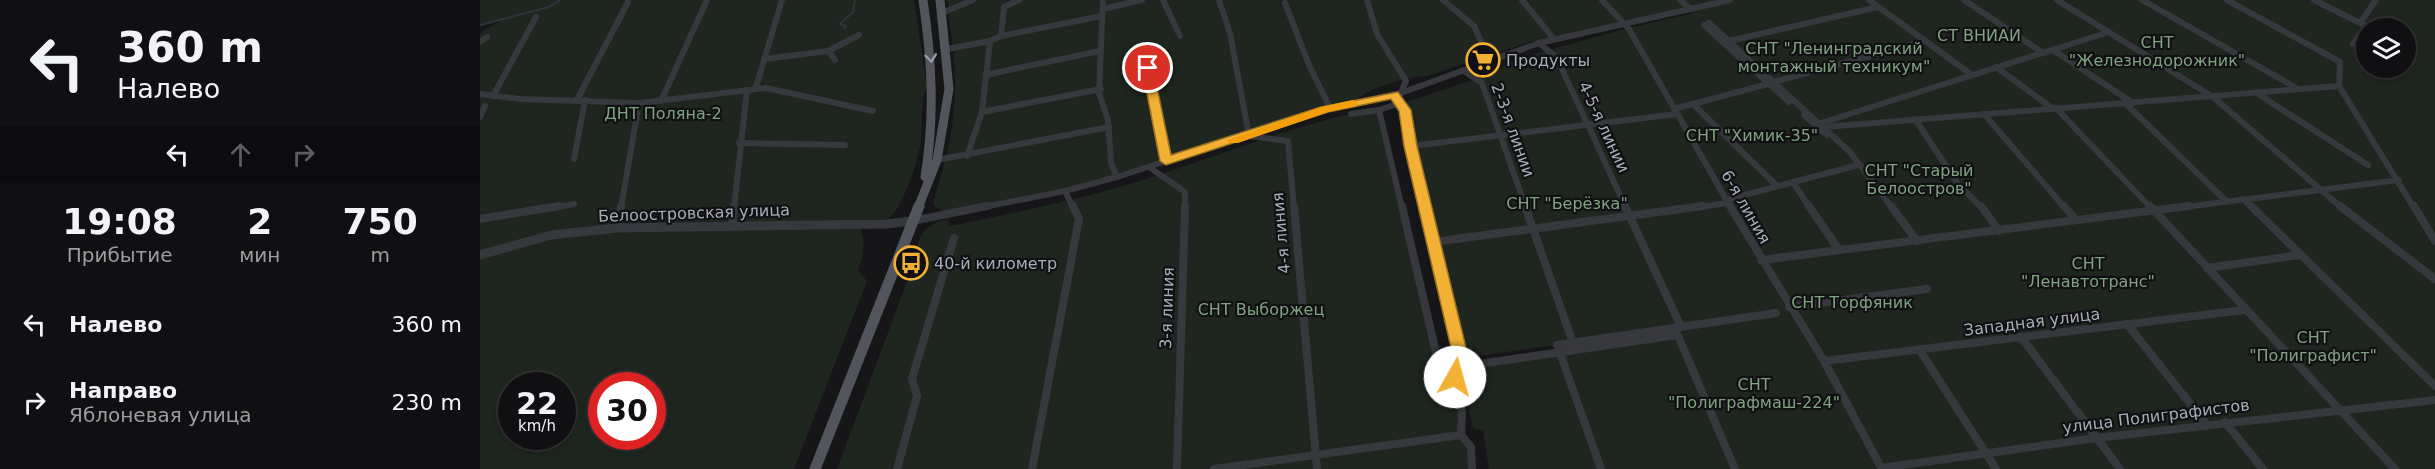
<!DOCTYPE html>
<html lang="ru">
<meta charset="utf-8">
<style>
:root{--surface:#101012;--page:#19191b;--text:#f1f3f6;--muted:#9c9d9f;--line:#303032}
body{margin:0;font-family:"DejaVu Sans",sans-serif;background:var(--page);color:var(--text);height:100vh;display:flex;flex-direction:column;font-size:22px;white-space:nowrap}
*{box-sizing:border-box;margin:0}
p{font-size:20px;color:var(--muted)}
.icon{flex:none;width:33px;height:33px;fill:none;stroke:currentColor;stroke-width:2;stroke-linecap:round;stroke-linejoin:round}
.map{position:relative;flex:1;overflow:hidden}
.sheet{display:flex;flex-direction:column;background:var(--surface);width:480px}
.sheet>*{flex:none}
.guide{background:#101012;color:var(--text);overflow:hidden}
.buttons{position:absolute;left:1876px;top:18px;display:grid;gap:12px}
.buttons a{display:grid;place-items:center;width:60px;height:60px;border-radius:50%;background:var(--surface);box-shadow:0 3px 9px #0003,0 0 0 2px var(--line);font-size:30px}
.speed{position:absolute;left:18px;top:372px;display:flex;gap:12px;font-size:30px;font-weight:700;text-align:center}
.speed>*{display:grid;place-content:center;width:78px;height:78px;border-radius:50%;background:var(--surface);box-shadow:0 3px 9px #0003,0 0 0 2px var(--line);line-height:1}
.speed small{font-size:15px;font-weight:400}
.speed .limit{border:9px solid #d22;background:#fff;color:#111}
.pin{position:absolute;display:grid;place-items:center;width:51px;height:51px;color:#fff;margin:-26px;border:3px solid #fff;border-radius:50%;box-shadow:0 2px 6px #0007}
.me{position:absolute;width:66px;margin:-33px;rotate:7deg;stroke-linejoin:round;filter:drop-shadow(0 0 4px #0008)}
.turn{display:flex;align-items:center;gap:21px;height:126px;padding:0 18px;font-size:27px}
.turn .icon{width:78px;height:78px;stroke-width:2.5}
.turn b{display:block;font-size:42px;line-height:51px}
.lanes{display:flex;align-items:center;height:57px;padding:0 18px;background:#0003;justify-content:center;gap:30px;direction:ltr}
.lanes .off{opacity:.35}
.eta{display:flex;justify-content:space-evenly;align-items:center;height:102px;text-align:center}
.eta b{font-size:36px;font-weight:800;line-height:42px}
ul{padding:0;list-style:none}
li{display:flex;align-items:center;gap:18px;height:78px;padding:0 18px}
li div{flex:1}
li b{display:block;font-size:22px}
li em{font-style:normal}
main{display:flex;flex:1;min-height:0}
.map>svg:first-child{display:block}
</style>
<main>
<section class="sheet">
<div class="guide">
<div class="turn"><svg class="icon" aria-label="left" viewBox="0 0 24 24"><path d="M17 20v-9H6M10 6l-5 5 5 5"/></svg><div><b>360 m</b>Налево</div></div>
<div class="lanes"><svg class="icon" aria-label="left" viewBox="0 0 24 24"><path d="M17 20v-9H6M10 6l-5 5 5 5"/></svg><svg class="icon off" aria-label="ahead" viewBox="0 0 24 24"><path d="M12 20V5M6 11l6-6 6 6"/></svg><svg class="icon off" aria-label="right" viewBox="0 0 24 24"><path d="M7 20v-9h11M14 6l5 5-5 5"/></svg></div>
</div>
<div class="eta">
<div><b>19:08</b><p>Прибытие</p></div>
<div><b>2</b><p>мин</p></div>
<div><b>750</b><p>m</p></div>
</div>
<ul>
<li><svg class="icon" aria-label="left" viewBox="0 0 24 24"><path d="M17 20v-9H6M10 6l-5 5 5 5"/></svg><div><b>Налево</b></div><em>360 m</em></li>
<li><svg class="icon" aria-label="right" viewBox="0 0 24 24"><path d="M7 20v-9h11M14 6l5 5-5 5"/></svg><div><b>Направо</b><p>Яблоневая улица</p></div><em>230 m</em></li>
</ul>
</section>
<div class="map">
<svg width="1955" height="469" viewBox="0 0 1955 469">
<rect width="100%" height="100%" fill="#161618"/>
<!-- green -->
<g fill="#1e261f" fill-rule="evenodd">
<path d="M0,0H434L447,86C440,103 442,122 441,141C439,158 423,208 409,218C401,224 387,223 378,224C387,240 384,254 378,270L387,281L314,469H0V33L22,20L0,26ZM32,386H82V436H32ZM122,386H172V436H122Z"/>
<path d="M466,0H1955V469H1009L1003,431L993,428L980,367L1161,340L1195,328L984,358L921,104L1014,73L1030,61L1148,28L1213,13L1210,8L1066,41H1053L947,76C929,76 882,89 873,104L583,191L463,211L454,206V202C457,185 463,169 467,153C478,108 477,60 468,15L479,8L469,6ZM1887,28H1926V68H1887Z"/>
<path d="M889,110L899,111L962,368L976,377L981,430L989,444L992,469H357L428,279L437,269L442,251L437,247C440,231 451,222 468,219L469,225H475C542,211 609,198 675,176C748,153 813,125 889,110Z"/>
</g>
<g fill="none" stroke-linecap="round" stroke-linejoin="round">
<!-- stream -->
<g stroke="#2c353c" stroke-width="2">
<polyline points="0,25 69,7 80,0"/>
<polyline points="364,28 366,26 360,24 373,12 375,0"/>
</g>
<!-- minor-far1 -->
<g stroke="#37383d" stroke-width="6">
<polyline points="623,0 619,93 628,120 631,163 637,177"/>
<polyline points="683,0 700,36"/>
<polyline points="739,0 750,33 769,136 808,141 814,208"/>
<polyline points="887,0 897,34 926,81 921,93"/>
<polyline points="963,0 994,26 1004,48 1013,59"/>
<polyline points="1042,0 1074,39"/>
<polyline points="1122,0 1149,29 1251,208"/>
<polyline points="1200,0 1209,8"/>
<polyline points="1389,0 1492,75"/>
<polyline points="1484,0 1563,53"/>
<polyline points="1577,0 1733,97 1862,208"/>
<polyline points="1662,0 1818,89"/>
<polyline points="1747,0 1860,62 1859,86 1934,208"/>
<polyline points="1834,0 1880,23"/>
<polyline points="805,3 829,65 850,108"/>
<polyline points="623,9 662,0"/>
<polyline points="462,13 493,0"/>
<polyline points="1229,23 1370,152 1412,208"/>
<polyline points="1224,25 1309,102"/>
<polyline points="521,36 622,16"/>
<polyline points="1249,41 1398,7"/>
<polyline points="0,42 7,37"/>
<polyline points="1059,43 1077,58 1146,208"/>
<polyline points="1873,44 1886,26 1880,23 1896,0"/>
<polyline points="663,45 686,161"/>
<polyline points="467,49 510,41"/>
<polyline points="1573,50 1653,103"/>
<polyline points="348,51 355,60"/>
<polyline points="285,59 348,51 379,35"/>
<polyline points="1516,67 1572,108"/>
<polyline points="984,71 1002,83 1046,208"/>
<polyline points="505,75 620,51"/>
<polyline points="1294,82 1445,41"/>
<polyline points="276,87 302,0"/>
<polyline points="0,94 41,99 159,103 286,88 393,111"/>
<polyline points="1778,94 1888,165"/>
<polyline points="914,95 925,110 946,208"/>
<polyline points="13,96 56,17"/>
<polyline points="97,100 148,2"/>
<polyline points="181,101 227,0"/>
<polyline points="1645,103 1746,201"/>
<polyline points="1213,104 1297,186"/>
<polyline points="1576,108 1671,208"/>
<polyline points="1194,109 1288,84"/>
<polyline points="899,110 922,208"/>
<polyline points="502,112 621,89"/>
<polyline points="871,114 899,110 920,103"/>
<polyline points="1504,114 1585,208"/>
<polyline points="1324,115 1347,135"/>
<polyline points="0,117 5,106"/>
<polyline points="1435,119 1478,184 1502,208"/>
<polyline points="1341,123 1629,32"/>
<polyline points="1344,127 1859,86"/>
<polyline points="259,143 365,145"/>
<polyline points="931,146 1197,114"/>
<polyline points="487,156 502,112 510,41 521,36 524,7 539,0"/>
<polyline points="94,159 105,100"/>
<polyline points="457,160 629,127"/>
<polyline points="669,167 705,192 705,208"/>
<polyline points="1313,182 1330,208"/>
<polyline points="585,191 593,208"/>
<polyline points="1763,199 1772,208"/>
<polyline points="1246,200 1378,165"/>
<polyline points="70,208 94,204"/>
<polyline points="141,208 159,103"/>
<polyline points="254,208 267,90"/>
<polyline points="499,208 585,191 637,177 845,109 921,93 1059,43 1250,0"/>
<polyline points="1211,208 1248,203"/>
<polyline points="1697,208 1919,180"/>
</g>
<!-- minor -->
<g stroke="#37383d" stroke-width="8">
<polyline points="814,206 837,469"/>
<polyline points="922,206 957,357 962,368 976,377 982,412 981,435 991,447 992,469"/>
<polyline points="945,206 981,359 975,375"/>
<polyline points="1045,206 1093,343"/>
<polyline points="1145,206 1201,327"/>
<polyline points="1250,206 1344,361 1402,469"/>
<polyline points="1329,206 1359,250"/>
<polyline points="1411,206 1437,241"/>
<polyline points="1501,206 1519,231"/>
<polyline points="1584,206 1596,220"/>
<polyline points="1670,206 1915,469"/>
<polyline points="1771,206 1955,386"/>
<polyline points="1860,206 1955,279"/>
<polyline points="1934,206 1955,241"/>
<polyline points="0,219 79,206"/>
<polyline points="432,221 507,206"/>
<polyline points="252,225 254,206"/>
<polyline points="137,228 141,206"/>
<polyline points="953,242 1223,206"/>
<polyline points="1281,260 1709,206"/>
<polyline points="1727,268 1820,255"/>
<polyline points="1309,307 1447,289"/>
<polyline points="1647,324 1727,425"/>
<polyline points="1196,331 1255,469"/>
<polyline points="1541,337 1640,469"/>
<polyline points="1077,345 1296,313"/>
<polyline points="1439,349 1516,469"/>
<polyline points="1080,353 1121,469"/>
<polyline points="1344,361 1764,310"/>
<polyline points="979,367 1197,335"/>
<polyline points="1745,422 1783,469"/>
<polyline points="1401,468 1616,438 1955,400"/>
<polyline points="417,469 437,396 432,379 474,238"/>
<polyline points="552,469 599,219 593,206"/>
<polyline points="697,469 705,206"/>
<polyline points="734,469 981,435"/>
</g>
<!-- tertiary -->
<polyline stroke="#37383d" stroke-width="9" points="0,255 71,235 137,228 406,224 432,221"/>
<!-- primary-far1 -->
<g stroke="#53555c" stroke-width="9">
<path d="M443,0C452,60 455,117 445,177"/>
<polyline points="438,208 457,160 469,89 460,0"/>
</g>
<!-- primary -->
<polyline stroke="#53555c" stroke-width="11" points="335,469 439,206"/>
</g>
<!-- one-way arrows -->
<defs><path id="oneway-chevron" d="M-2-3.5L2.5 0L-2 3.5" fill="none" stroke-width="1.6" stroke-linecap="round" stroke-linejoin="round" transform="scale(1.5)"/></defs>
<use stroke="#979ba6" href="#oneway-chevron" transform="translate(451 58) rotate(83)"/>
<!-- route -->
<polygon fill="#f2b134" stroke="#9d7322" stroke-width="1.5" points="668,65 673,68 691,155 841,107 918,92 931,110 937,146 988,356 981,382 975,383 968,377 973,356 924,146 919,111 911,99 848,112 686,165 680,161 662,68"/>
<!-- slow -->
<polygon fill="#f59e0b" points="873,100 877,101 877,106 848,112 758,143 749,143 747,140 841,107"/>
<!-- icons -->
<defs>
<g id="supermarket-ring" transform="scale(1.725)"><circle r="9.5" fill="#111113" stroke="#f2b134" stroke-width="1.5"/><path d="M-6-5.5h2.5l.6 2H6L4.5 2H-2.5L-4.4-4H-6ZM-1.5 3.2a1.3 1.3 0 1 0 .1 0ZM3 3.2a1.3 1.3 0 1 0 .1 0Z" fill="#f2b134"/></g>
<g id="bus-ring" transform="scale(1.725)"><circle r="9.5" fill="#111113" stroke="#f2b134" stroke-width="1.5"/><path d="M-5-6H5V4H4V6H2V4H-2V6H-4V4H-5ZM-3.5-4V0h7V-4ZM-3.5 1.2v1.5H-2V1.2ZM2 1.2v1.5H3.5V1.2Z" fill="#f2b134"/></g>
</defs>
<g fill-rule="evenodd">
<use href="#supermarket-ring" x="1003" y="60"/>
<use href="#bus-ring" x="431" y="263"/>
</g>
<g text-anchor="middle" dominant-baseline="central" stroke-width="4.5" stroke-linejoin="round" paint-order="stroke">
<!-- park labels -->
<g font-size="16" fill="#7fa381" stroke="#111113">
<text x="1499" y="35">СТ ВНИАИ</text>
<text x="1677" y="42">СНТ<tspan x="1677" dy="18">"Железнодорожник"</tspan></text>
<text x="1354" y="48">СНТ "Ленинградский<tspan x="1354" dy="18">монтажный техникум"</tspan></text>
<text x="183" y="113">ДНТ Поляна-2</text>
<text x="1272" y="135">СНТ "Химик-35"</text>
<text x="1439" y="170">СНТ "Старый<tspan x="1439" dy="18">Белоостров"</tspan></text>
<text x="1087" y="203">СНТ "Берёзка"</text>
<text x="1608" y="263">СНТ<tspan x="1608" dy="18">"Ленавтотранс"</tspan></text>
<text x="1372" y="302">СНТ Торфяник</text>
<text x="781" y="309">СНТ Выборжец</text>
<text x="1833" y="337">СНТ<tspan x="1833" dy="18">"Полиграфист"</tspan></text>
<text x="1274" y="384">СНТ<tspan x="1274" dy="18">"Полиграфмаш-224"</tspan></text>
</g>
<!-- poi labels -->
<g font-size="16" fill="#a8adb8" stroke="#111113" text-anchor="start">
<text x="1026" y="60">Продукты</text>
<text x="454" y="263">40-й километр</text>
</g>
<!-- street labels -->
<g font-size="16" fill="#a8adb8" stroke="#111113">
<text transform="translate(1124 127) rotate(65)">4-5-я линии</text>
<text transform="translate(1033 130) rotate(70)">2-3-я линии</text>
<text transform="translate(1266 207) rotate(60)">6-я линия</text>
<text transform="translate(214 213) rotate(-2)">Белоостровская улица</text>
<text transform="translate(801 233) rotate(-95)">4-я линия</text>
<text transform="translate(687 308) rotate(-88)">3-я линия</text>
<text transform="translate(1552 322) rotate(-7)">Западная улица</text>
<text transform="translate(1676 416) rotate(-7)">улица Полиграфистов</text>
</g>
</g>
</svg>
<div class="buttons">
<a><svg class="icon" aria-label="layers" viewBox="0 0 24 24"><path d="M12 4l9 5-9 5-9-5zM3 14l9 5 9-5"/></svg></a>
</div>
<div class="speed"><div>22<small>km/h</small></div><div class="limit">30</div></div>
<div class="pin" style="left:668px;top:68px;background:#d93025"><svg class="icon" aria-label="arrive" viewBox="0 0 24 24"><path d="M6 21V4h12l-3 4 3 4H6"/></svg></div>
<svg class="me" style="left:975px;top:377px" viewBox="-20 -20 40 40"><circle r="19" fill="#fff"/><path d="M0-13L10 11 0 6-10 11z" fill="#f2b134"/></svg>
</div>
</main>
